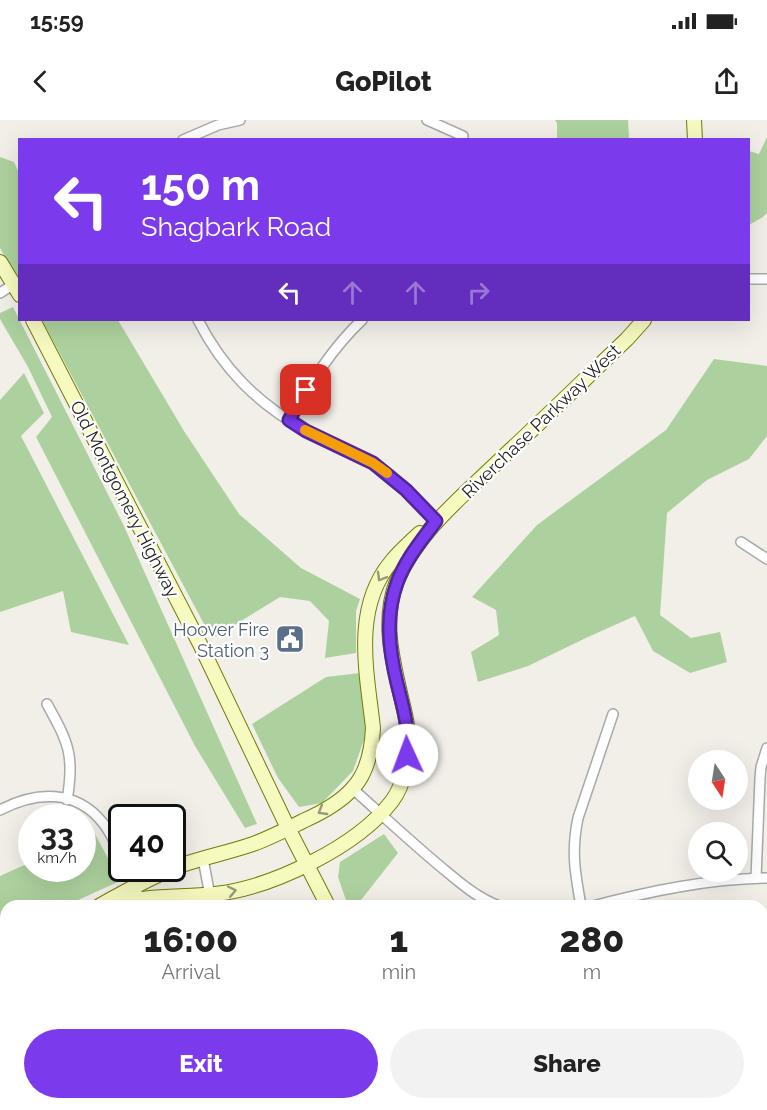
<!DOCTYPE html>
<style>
:root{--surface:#fff;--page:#f2f2f2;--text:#222;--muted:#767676;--accent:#7c3aed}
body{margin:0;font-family:Raleway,sans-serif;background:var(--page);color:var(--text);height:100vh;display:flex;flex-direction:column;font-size:22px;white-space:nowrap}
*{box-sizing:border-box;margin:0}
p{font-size:20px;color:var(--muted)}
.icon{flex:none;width:33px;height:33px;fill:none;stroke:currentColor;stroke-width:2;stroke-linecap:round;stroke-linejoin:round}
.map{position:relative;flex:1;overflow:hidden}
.panel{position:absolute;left:0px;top:780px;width:768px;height:210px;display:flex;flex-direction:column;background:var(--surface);border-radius:18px 18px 0 0;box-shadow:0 6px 24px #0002}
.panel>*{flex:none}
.hud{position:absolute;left:18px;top:18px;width:732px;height:183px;border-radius:0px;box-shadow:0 6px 24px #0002;background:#7c3aed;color:#fff;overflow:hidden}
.needle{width:39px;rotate:168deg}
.buttons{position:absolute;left:688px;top:630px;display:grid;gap:12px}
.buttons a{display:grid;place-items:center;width:60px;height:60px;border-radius:50%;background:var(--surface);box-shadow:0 6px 24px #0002;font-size:30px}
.speed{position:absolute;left:18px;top:684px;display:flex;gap:12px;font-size:30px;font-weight:700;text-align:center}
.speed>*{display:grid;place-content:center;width:78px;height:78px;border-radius:50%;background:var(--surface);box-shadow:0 6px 24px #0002;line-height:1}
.speed small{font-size:15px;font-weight:400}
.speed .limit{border:3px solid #111;border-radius:9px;background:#fff;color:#111}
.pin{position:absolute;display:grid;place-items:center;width:51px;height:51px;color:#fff;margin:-26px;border-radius:12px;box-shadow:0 3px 9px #0006}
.me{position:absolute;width:66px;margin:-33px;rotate:358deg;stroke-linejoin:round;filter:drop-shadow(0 0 4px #0008)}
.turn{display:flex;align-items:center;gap:21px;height:126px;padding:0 24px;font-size:27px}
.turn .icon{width:78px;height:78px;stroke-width:2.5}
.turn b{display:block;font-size:42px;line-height:51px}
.lanes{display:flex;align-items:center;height:57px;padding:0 24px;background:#0003;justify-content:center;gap:30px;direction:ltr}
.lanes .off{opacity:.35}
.eta{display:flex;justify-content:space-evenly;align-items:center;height:102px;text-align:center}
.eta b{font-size:36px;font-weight:800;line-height:42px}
.action{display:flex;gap:12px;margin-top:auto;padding:12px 24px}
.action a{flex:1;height:69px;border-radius:36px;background:var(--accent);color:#fff;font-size:24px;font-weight:800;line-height:69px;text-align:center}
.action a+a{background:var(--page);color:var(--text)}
.status{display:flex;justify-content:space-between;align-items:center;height:42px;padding:0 30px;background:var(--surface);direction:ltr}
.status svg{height:16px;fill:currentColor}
header{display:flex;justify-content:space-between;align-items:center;height:78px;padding:0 24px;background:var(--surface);font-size:27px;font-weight:800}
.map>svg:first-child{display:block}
</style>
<div class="status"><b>15:59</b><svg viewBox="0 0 49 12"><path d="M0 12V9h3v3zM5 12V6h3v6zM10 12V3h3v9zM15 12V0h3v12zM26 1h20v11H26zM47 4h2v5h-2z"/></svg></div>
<header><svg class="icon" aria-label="back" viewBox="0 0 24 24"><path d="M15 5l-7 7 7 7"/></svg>GoPilot<svg class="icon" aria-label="share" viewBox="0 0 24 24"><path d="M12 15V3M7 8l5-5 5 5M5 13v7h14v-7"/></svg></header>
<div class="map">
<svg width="767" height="990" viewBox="0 0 767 990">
<rect width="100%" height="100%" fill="#f2efe9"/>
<!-- forest -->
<g fill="#add19e">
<polygon points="555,0 628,0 629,19 557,19 557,3"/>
<polygon points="767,17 767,93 763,97 749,105 749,31 759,34"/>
<polygon points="0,37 14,42 19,53 19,161 0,128"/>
<polygon points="13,187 123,404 257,704 245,708 195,626 36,317 52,297 28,247 0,199 0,193"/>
<polygon points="42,200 118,200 184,311 239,394 301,448 360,479 356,491 356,533 325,538 329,501 310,481 280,477 212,519"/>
<polygon points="714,239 767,246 767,316 749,339 707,360 667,393 660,495 691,518 720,512 727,542 690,553 653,531 635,496 588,517 528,546 478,562 471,532 499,515 496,490 472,477 537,405 666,310"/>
<polygon points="24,253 44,293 21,316 129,525 71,512 63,471 0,492 0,280"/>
<polygon points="360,553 364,583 366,614 353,651 322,683 299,687 278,658 252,604 326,557"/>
<polygon points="95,714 120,761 65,786 6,786 6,812 0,815 0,756 31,742 32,748 82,748 83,720"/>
<polygon points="384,714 398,733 361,780 365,786 348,786 338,757 340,742"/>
<polygon points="6,935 6,984 69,984 60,990 0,990 0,938"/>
</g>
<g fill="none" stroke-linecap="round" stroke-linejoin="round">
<!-- street casing -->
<g stroke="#a9a9a9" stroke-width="12">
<g id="street">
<polyline points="427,0 463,16"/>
<polyline points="183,20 218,5 240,0"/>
<polyline points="748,159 767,159"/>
<polyline points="0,173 14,164"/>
<path d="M198,200C223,249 257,283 305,310C327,323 351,330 372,342C397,357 417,381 437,401"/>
<path d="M289,300C310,264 332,228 362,200"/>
<polyline points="741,422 767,439"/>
<path d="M47,584C68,622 75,635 67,680"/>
<path d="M353,669C382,695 411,722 441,747C459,762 477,778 499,786"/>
<path d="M0,690C36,671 76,669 103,703C111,713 116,725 122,737"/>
<polyline points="203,739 212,786"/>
<polyline points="127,748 137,771"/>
<polyline points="756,758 760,658 761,647 767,628"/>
<path d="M581,786C575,753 571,731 578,698L613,594"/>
<path d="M593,786C651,771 708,759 767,758"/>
<polyline points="188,990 195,984"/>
</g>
</g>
<!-- secondary casing -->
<g stroke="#707d05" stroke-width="16">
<g id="secondary">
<polyline points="694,0 695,20"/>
<polyline points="0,142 20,175"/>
<polyline points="33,200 200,524 288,708 328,786"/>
<path d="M99,786C126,771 153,756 182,745C205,737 230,732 253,724C270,718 287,709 303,701C321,693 340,683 353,668C367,653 372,628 373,608C367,553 352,489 391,442C399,432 410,422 420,413"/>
<path d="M112,786C146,774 180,778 215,774C271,768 357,727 392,681C404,665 410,637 408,617C408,603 404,590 401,577C392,539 382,499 397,461C418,411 464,375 502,338C544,299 585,259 627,219L644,200"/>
<polyline points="0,835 6,832"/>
<polyline points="762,930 767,929"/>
</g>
</g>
<!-- street -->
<use href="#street" stroke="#fff" stroke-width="9"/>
<!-- secondary -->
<use href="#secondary" stroke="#f7fabf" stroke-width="14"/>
</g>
<!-- one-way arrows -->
<defs><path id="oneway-chevron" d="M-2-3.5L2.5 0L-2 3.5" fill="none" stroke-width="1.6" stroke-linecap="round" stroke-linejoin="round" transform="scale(1.5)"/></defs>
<g stroke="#979978">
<use href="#oneway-chevron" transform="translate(381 457) rotate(120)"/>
<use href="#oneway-chevron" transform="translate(322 691) rotate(149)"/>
<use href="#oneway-chevron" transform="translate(232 771) rotate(-12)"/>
</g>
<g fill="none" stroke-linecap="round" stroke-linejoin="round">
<!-- route casing -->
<g stroke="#51269a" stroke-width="15">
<path id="route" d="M306,270L289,300L306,311L373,343L406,370L436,401C422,420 405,440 397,463C385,496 389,530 397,563C403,587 410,610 407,635"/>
</g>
<!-- route -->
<use href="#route" stroke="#7c3aed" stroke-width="10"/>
<!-- slow -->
<polyline stroke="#f59e0b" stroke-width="10" points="305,310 373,343 387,353"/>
</g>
<!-- icons -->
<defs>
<g id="civic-square" transform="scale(1.5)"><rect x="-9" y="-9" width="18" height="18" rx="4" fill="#5c6f8a" stroke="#fff"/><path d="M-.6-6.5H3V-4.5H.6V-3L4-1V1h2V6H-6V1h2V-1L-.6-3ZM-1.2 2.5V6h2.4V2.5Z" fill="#fff"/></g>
</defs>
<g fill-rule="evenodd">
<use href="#civic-square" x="290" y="519"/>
</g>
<g text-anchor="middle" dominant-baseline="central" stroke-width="4.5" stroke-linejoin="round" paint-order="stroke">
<!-- street labels -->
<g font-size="18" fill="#222" stroke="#fff">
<text transform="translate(541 301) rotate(-44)">Riverchase Parkway West</text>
<text transform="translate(125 379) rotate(63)">Old Montgomery Highway</text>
</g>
<!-- service labels -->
<g font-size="18" fill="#4e5e75" stroke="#fff" text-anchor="end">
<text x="269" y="509">Hoover Fire<tspan x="269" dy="21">Station 3</tspan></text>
</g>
</g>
</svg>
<div class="buttons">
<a><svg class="needle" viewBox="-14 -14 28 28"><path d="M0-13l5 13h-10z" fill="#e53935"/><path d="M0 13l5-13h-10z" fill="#767676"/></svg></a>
<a><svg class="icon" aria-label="search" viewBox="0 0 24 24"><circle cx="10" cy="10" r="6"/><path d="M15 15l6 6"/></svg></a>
</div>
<div class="speed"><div>33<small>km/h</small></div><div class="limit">40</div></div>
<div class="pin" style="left:306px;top:270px;background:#d93025"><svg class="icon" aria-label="arrive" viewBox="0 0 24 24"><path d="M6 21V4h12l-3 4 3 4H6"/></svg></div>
<svg class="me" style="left:407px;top:635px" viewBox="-20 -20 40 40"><circle r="19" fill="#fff"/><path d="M0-13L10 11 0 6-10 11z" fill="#7c3aed"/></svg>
<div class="hud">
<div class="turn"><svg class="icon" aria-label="left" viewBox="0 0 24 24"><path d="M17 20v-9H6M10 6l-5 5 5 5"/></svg><div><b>150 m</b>Shagbark Road</div></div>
<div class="lanes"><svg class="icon" aria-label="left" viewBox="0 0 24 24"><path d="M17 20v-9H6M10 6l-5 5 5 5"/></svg><svg class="icon off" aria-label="ahead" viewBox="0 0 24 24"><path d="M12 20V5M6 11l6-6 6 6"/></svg><svg class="icon off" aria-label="ahead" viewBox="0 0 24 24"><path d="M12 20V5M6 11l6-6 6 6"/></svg><svg class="icon off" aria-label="right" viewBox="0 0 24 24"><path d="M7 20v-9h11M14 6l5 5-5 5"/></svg></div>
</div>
<section class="panel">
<div class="eta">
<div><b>16:00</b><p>Arrival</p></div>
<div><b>1</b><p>min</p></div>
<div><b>280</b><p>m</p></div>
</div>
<div class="action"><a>Exit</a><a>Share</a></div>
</section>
</div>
